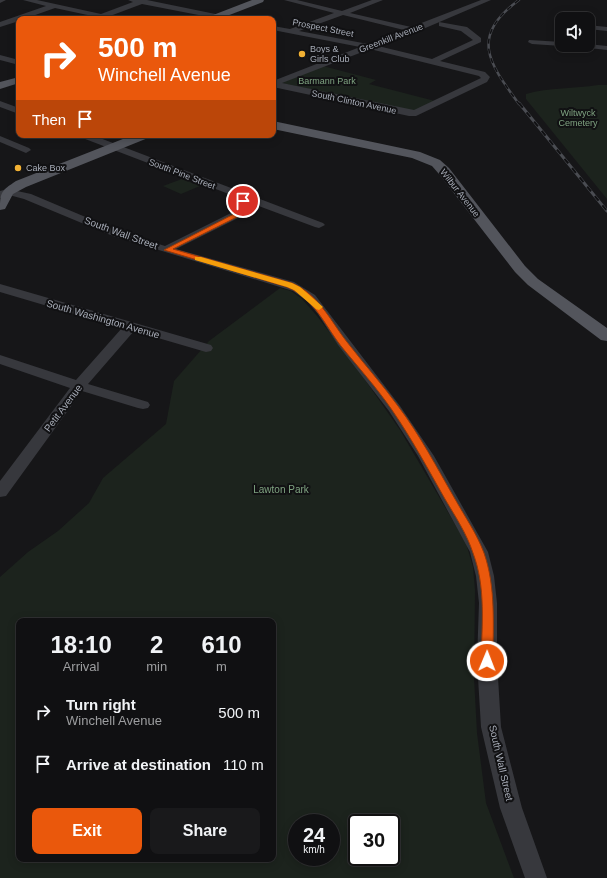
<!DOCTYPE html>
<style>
:root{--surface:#101012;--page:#19191b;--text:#f1f3f6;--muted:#9c9d9f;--line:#303032;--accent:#ea580c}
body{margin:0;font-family:Helvetica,sans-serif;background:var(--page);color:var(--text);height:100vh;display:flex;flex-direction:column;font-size:15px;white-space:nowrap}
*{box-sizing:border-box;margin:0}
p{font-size:13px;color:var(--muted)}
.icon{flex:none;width:22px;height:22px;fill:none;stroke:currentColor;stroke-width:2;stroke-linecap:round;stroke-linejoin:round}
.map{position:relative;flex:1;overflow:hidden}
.drawer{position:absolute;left:16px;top:618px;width:260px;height:244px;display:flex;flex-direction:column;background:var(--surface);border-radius:8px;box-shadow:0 2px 10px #0003,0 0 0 1px var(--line)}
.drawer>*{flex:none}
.top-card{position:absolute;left:16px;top:16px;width:260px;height:122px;border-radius:8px;box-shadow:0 2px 10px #0003,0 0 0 1px var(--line);background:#ea580c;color:#fff;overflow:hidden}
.fabs{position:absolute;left:555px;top:12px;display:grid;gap:8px}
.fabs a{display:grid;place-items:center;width:40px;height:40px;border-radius:8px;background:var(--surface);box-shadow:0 2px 10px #0003,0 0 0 1px var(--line);font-size:20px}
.speed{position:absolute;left:288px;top:814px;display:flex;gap:8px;font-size:20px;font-weight:700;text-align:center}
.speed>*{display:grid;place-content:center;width:52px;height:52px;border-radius:50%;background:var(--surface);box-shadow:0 2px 10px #0003,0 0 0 1px var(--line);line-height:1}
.speed small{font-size:10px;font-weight:400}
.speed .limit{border:2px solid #111;border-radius:6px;background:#fff;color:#111}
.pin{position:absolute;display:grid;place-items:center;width:34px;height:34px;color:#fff;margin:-17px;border:2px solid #fff;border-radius:50%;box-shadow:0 1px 4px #0007}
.me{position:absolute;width:44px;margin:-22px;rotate:1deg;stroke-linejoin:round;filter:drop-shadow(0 0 3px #0008)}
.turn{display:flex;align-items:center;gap:14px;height:84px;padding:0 16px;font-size:18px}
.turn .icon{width:52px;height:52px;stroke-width:2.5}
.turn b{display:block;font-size:28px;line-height:34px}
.then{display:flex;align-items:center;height:38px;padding:0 16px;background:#0003;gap:8px;font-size:15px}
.eta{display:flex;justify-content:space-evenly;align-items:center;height:68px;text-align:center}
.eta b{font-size:24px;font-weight:700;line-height:28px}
.button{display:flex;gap:8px;margin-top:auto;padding:8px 16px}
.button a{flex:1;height:46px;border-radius:8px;background:var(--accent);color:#fff;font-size:16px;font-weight:700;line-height:46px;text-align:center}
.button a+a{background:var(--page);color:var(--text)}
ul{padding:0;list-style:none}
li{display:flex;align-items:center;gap:12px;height:52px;padding:0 16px}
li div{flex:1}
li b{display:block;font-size:15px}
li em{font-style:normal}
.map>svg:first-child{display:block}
</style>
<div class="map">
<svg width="607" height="878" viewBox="0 0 607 878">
<rect width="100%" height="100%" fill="#161618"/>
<!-- green -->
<g fill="#1c231d" fill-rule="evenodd">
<polygon points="323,66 376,80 369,84 435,101 415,111 281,83"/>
<path d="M598,85H607V199L526,99V94C549,87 575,89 598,85Z"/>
<polygon points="182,179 200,186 181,194 163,186"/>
<path d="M280,288L291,291L302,299L317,316L356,367L400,430L466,543L473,567L475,590L474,678L477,733L486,803L514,878H0V577L28,552L58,531L89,503L103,478L166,424L174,381L209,341ZM19,621H273V859H19ZM297,823H331V857H297ZM357,823H391V857H357Z"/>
</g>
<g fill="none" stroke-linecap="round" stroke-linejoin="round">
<!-- minor -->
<g fill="#37383d" fill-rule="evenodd">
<polygon points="0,0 6,0 0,3"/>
<polygon points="23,0 37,0 101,14 133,2 128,0 147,0 230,17 234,19 219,19 142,4 110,16 120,19 106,19 55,8 24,19 19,19 19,21 0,27 0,22 46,6"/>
<path d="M284,0H297L342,11L372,0H383L350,13L411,27L481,0H491L416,32L378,46L432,59L473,40L461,31L439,26V22L467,27L481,38V42L440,61L485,72L490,77L487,82L416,116H409L273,87V81L360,47L273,30V26L290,29L334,13ZM343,15L404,30L368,44L299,31ZM370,49L479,76L481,78L414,110L282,83Z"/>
<polygon points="588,25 607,27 607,31 588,29"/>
<polygon points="529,40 562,42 562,45 565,45 562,46 532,44 528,42"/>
<polygon points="588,44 607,46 607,50 580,47 576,45 588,45"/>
<polygon points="0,55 19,60 19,65 0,60"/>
<polygon points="0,101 19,108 19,114 0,107"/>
<polygon points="78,135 92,135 323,223 325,225 319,228 315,227 248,202 249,207 246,214 176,249 294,282 315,295 400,406 434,456 488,552 494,576 497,603 497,661 501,727 522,808 547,878 525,878 500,808 481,727 477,661 479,603 476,576 470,552 418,456 389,411 338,345 318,314 307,301 293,291 113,236 24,199 9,195 0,198 0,191 8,189 31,194 121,232 165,246 237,210 238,205 234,196 80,137"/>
<polygon points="0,136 29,148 31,150 26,153 0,142"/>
<polygon points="0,284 211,345 213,348 211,351 206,352 134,331 88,384 148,402 150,405 148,408 143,409 138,408 82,391 6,496 0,497 0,481 70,388 0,364 0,355 76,380 122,328 0,292"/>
</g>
<!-- major -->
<g fill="#53555c" fill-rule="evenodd">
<polygon points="252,0 264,0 263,2 219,19 206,19 208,17"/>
<polygon points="19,77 19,83 0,89 0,82"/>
<polygon points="273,121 420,152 440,160 449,168 525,266 538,279 607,328 607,341 601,340 528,285 515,272 439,174 432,166 412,158 273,129"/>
<path d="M133,135H150L148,138L26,187L13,194L5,209L0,210C0,192 1,191 16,181Z"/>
</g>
<!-- rail-far1 casing -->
<g stroke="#4a4c52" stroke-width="2.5">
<path id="rail-far1" d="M519,0C469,37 489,63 519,104"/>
</g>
<!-- rail casing -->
<g stroke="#4a4c52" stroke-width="3">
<polyline id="rail" points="519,103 607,211"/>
</g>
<!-- rail-far1 -->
<use href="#rail-far1" stroke="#111113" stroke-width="1.5" stroke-dasharray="5" stroke-linecap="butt"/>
<!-- rail -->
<use href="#rail" stroke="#111113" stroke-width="2" stroke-dasharray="6" stroke-linecap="butt"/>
</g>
<!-- route -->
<path fill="#ea580c" stroke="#983908" d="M241,200L246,201L248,208L245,213L173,249L292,283C319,295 330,320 347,342C364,364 382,384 398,406C420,435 437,468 455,499C465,517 477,534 484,553C496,587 493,625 493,661L491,664L487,665L483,664L481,661C482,625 486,587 473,553C467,534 455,516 445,499C428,469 412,439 392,410C377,388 358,367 341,346C324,324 314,298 287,287L164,250L232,215L240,211Z"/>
<!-- slow -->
<polygon fill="#f59e0b" points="195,257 201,257 292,283 300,287 323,307 319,310 316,309 294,290 287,287 195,260"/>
<!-- markers -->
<g fill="#f2b134" stroke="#111113" stroke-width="1.5">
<circle cx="302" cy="54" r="4"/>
<circle cx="18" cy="168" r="4"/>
</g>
<g text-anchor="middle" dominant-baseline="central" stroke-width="4" stroke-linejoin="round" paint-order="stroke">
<!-- far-street labels -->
<g font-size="9" fill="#a8adb8" stroke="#111113">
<text transform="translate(323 28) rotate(11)">Prospect Street</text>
<text transform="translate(391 38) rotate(-21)">Greenkill Avenue</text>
<text transform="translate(354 102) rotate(12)">South Clinton Avenue</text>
<text transform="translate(182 174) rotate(21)">South Pine Street</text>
<text transform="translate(460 193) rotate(52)">Wilbur Avenue</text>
</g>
<!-- far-poi labels -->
<g font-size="9" fill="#a8adb8" stroke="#111113" text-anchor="start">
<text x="310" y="49">Boys &amp;<tspan x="310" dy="10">Girls Club</tspan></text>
<text x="26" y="168">Cake Box</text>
</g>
<!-- far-park labels -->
<g font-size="9" fill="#7fa381" stroke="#111113">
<text x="327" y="81">Barmann Park</text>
<text x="578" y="113">Wiltwyck<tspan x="578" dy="10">Cemetery</tspan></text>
</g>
<!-- street labels -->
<g font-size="10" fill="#a8adb8" stroke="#111113">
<text transform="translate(121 233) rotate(20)">South Wall Street</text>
<text transform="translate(103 319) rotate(16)">South Washington Avenue</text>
<text transform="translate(63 408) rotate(-53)">Petit Avenue</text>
<text transform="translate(501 763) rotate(77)">South Wall Street</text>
</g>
<!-- park labels -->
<g font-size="10" fill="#7fa381" stroke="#111113">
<text x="281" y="489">Lawton Park</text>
</g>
</g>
</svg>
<div class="fabs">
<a><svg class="icon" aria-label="sound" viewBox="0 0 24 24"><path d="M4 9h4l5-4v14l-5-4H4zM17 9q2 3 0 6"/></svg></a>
</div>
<div class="speed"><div>24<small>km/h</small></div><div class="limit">30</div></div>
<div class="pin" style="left:243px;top:201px;background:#d93025"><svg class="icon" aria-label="arrive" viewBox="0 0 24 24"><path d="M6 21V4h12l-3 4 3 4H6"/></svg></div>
<svg class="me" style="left:487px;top:661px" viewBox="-20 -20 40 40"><circle r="17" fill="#ea580c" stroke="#fff" stroke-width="3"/><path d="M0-11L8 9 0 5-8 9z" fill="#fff"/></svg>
<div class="top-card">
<div class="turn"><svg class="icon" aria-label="right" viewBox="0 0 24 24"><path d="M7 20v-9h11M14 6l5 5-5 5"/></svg><div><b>500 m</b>Winchell Avenue</div></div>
<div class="then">Then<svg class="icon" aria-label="arrive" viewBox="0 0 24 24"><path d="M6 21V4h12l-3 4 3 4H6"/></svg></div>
</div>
<section class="drawer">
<div class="eta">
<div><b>18:10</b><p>Arrival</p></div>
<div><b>2</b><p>min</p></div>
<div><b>610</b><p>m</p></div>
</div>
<ul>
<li><svg class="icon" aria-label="right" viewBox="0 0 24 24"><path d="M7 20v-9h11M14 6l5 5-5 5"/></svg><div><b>Turn right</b><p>Winchell Avenue</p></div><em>500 m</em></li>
<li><svg class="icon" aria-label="arrive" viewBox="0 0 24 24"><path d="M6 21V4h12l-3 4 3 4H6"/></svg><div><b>Arrive at destination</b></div><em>110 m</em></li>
</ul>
<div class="button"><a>Exit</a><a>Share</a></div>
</section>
</div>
